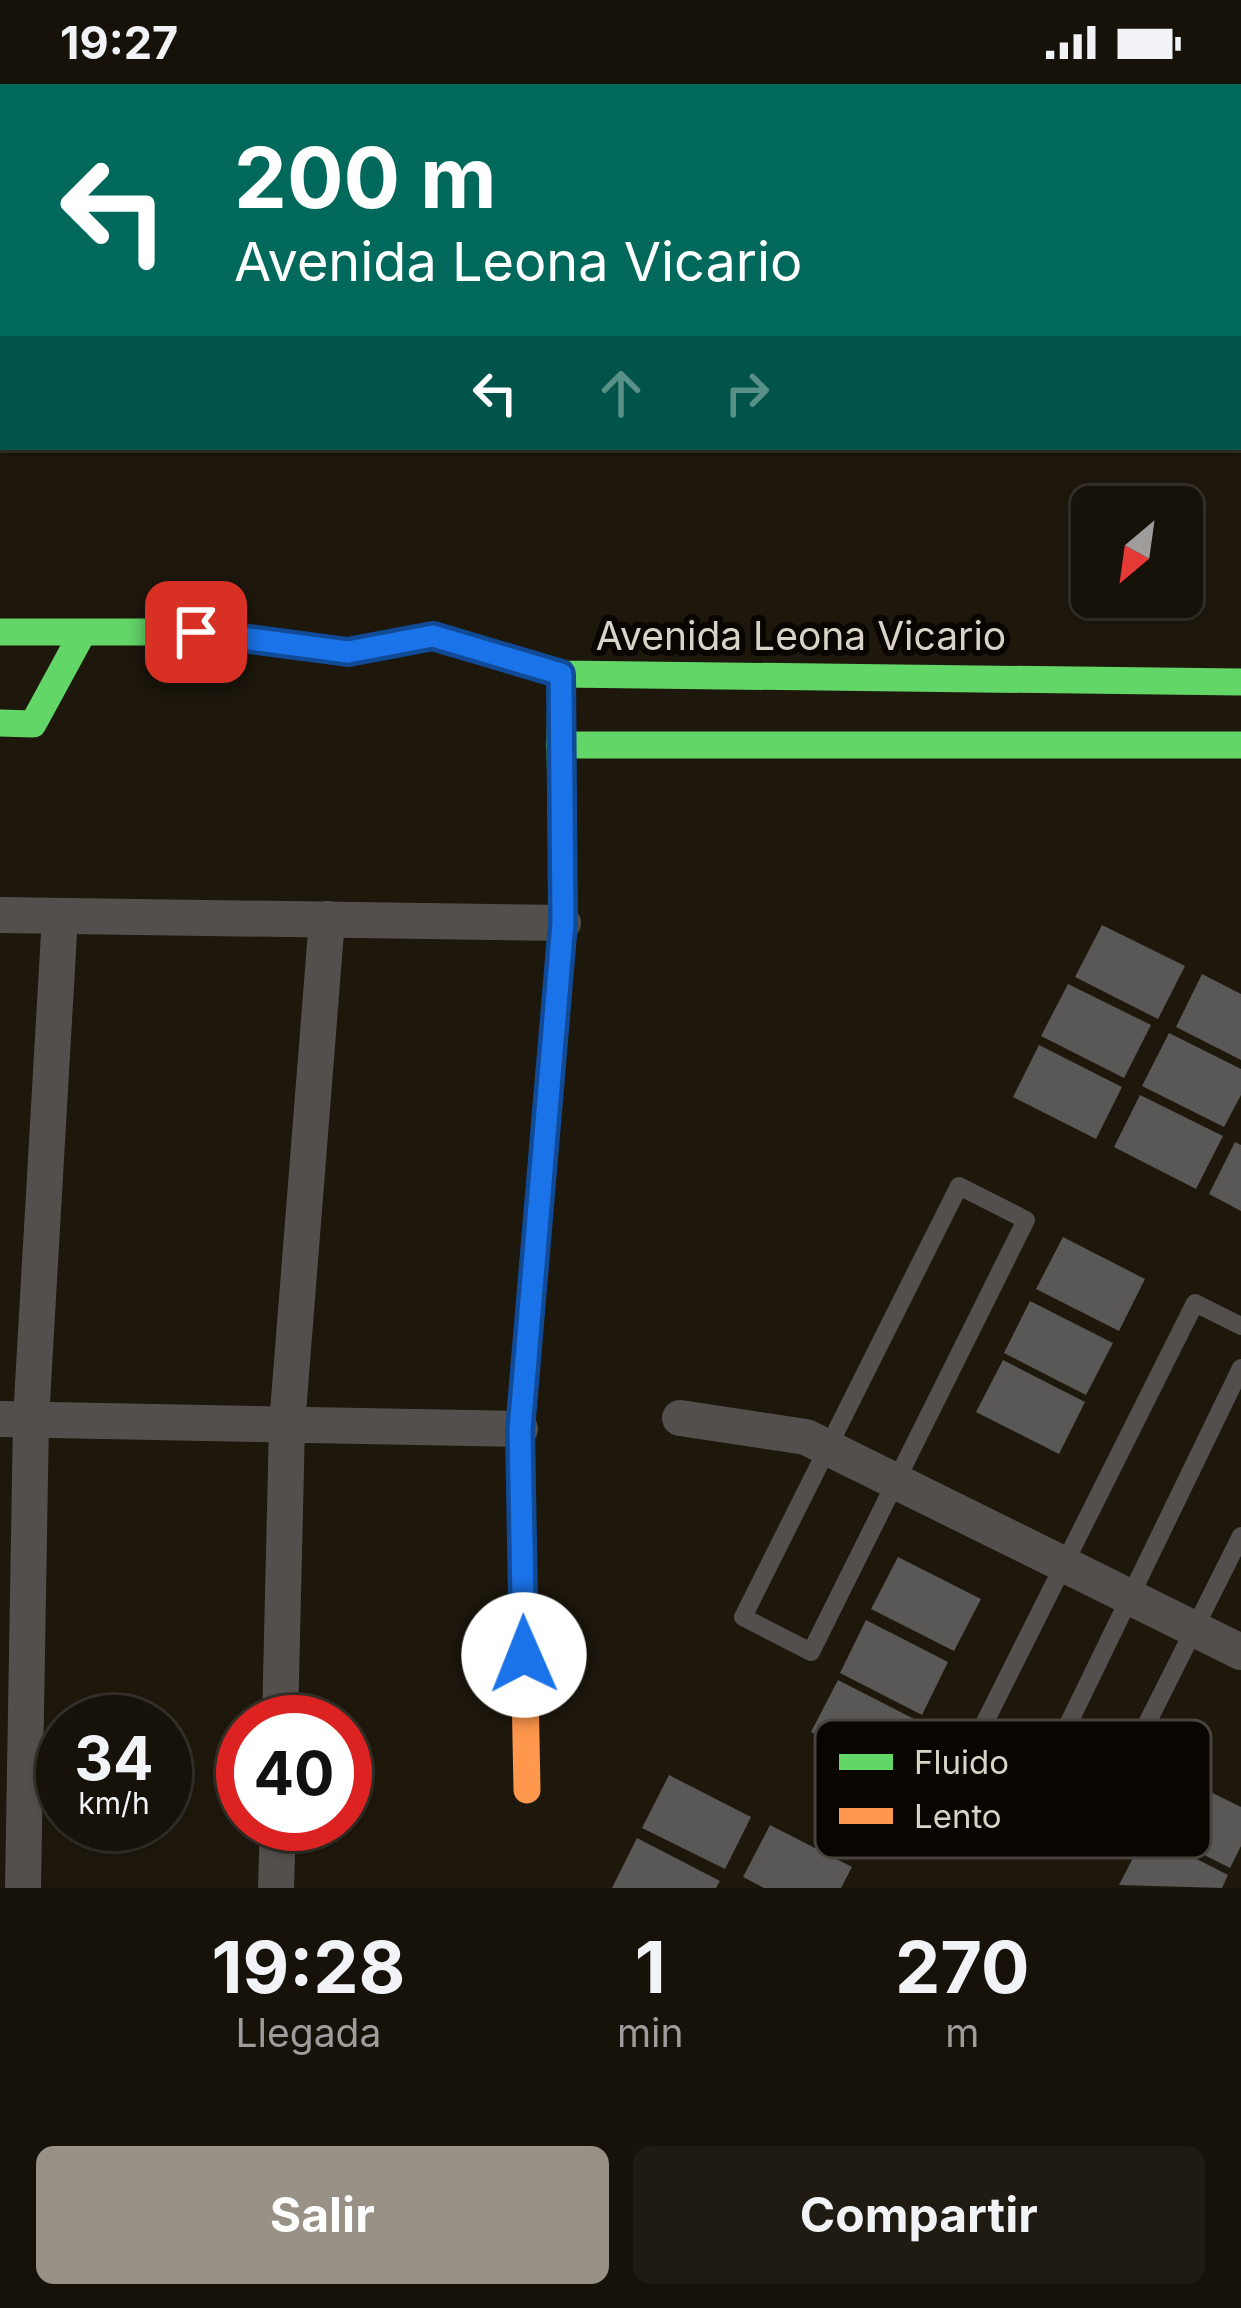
<!DOCTYPE html>
<html lang="es">
<style>
:root{--surface:#161109;--page:#1f1a12;--text:#f1f3f6;--muted:#9e9d9c;--line:#35312a;--accent:#989186}
body{margin:0;font-family:Inter,sans-serif;background:var(--page);color:var(--text);height:100vh;display:flex;flex-direction:column;font-size:45px;white-space:nowrap}
*{box-sizing:border-box;margin:0}
p{font-size:39px;color:var(--muted)}
.icon{flex:none;width:66px;height:66px;fill:none;stroke:currentColor;stroke-width:2;stroke-linecap:round;stroke-linejoin:round}
.map{position:relative;height:1804px;overflow:hidden}
.sheet{display:flex;flex-direction:column;background:var(--surface);flex:1}
.sheet>*{flex:none}
.guide{position:absolute;left:0px;top:0px;width:1242px;height:366px;box-shadow:0 3px 9px #0004,0 0 0 3px var(--line);background:#00695c;color:#fff;overflow:hidden}
.needle{width:78px;rotate:209deg}
.buttons{position:absolute;left:1071px;top:402px;display:grid;gap:24px}
.buttons a{display:grid;place-items:center;width:132px;height:132px;border-radius:18px;background:var(--surface);box-shadow:0 3px 9px #0004,0 0 0 3px var(--line);font-size:60px}
.speed{position:absolute;left:36px;top:1611px;display:flex;gap:24px;font-size:60px;font-weight:700;text-align:center}
.speed>*{display:grid;place-content:center;width:156px;height:156px;border-radius:50%;background:var(--surface);box-shadow:0 3px 9px #0004,0 0 0 3px var(--line);line-height:1}
.speed small{font-size:30px;font-weight:400}
.speed .limit{border:18px solid #d22;background:#fff;color:#111}
.pin{position:absolute;display:grid;place-items:center;width:102px;height:102px;color:#fff;margin:-51px;border-radius:24px;box-shadow:0 6px 18px #0006}
.me{position:absolute;width:132px;margin:-66px;rotate:359deg;stroke-linejoin:round;filter:drop-shadow(0 0 9px #0008)}
.turn{display:flex;align-items:center;gap:42px;height:252px;padding:0 36px;font-size:54px}
.turn .icon{width:156px;height:156px;stroke-width:2.5}
.turn b{display:block;font-size:84px;line-height:102px}
.lanes{display:flex;align-items:center;height:114px;padding:0 36px;background:#0003;justify-content:center;gap:60px;direction:ltr}
.lanes .off{opacity:.35}
.eta{display:flex;justify-content:space-evenly;align-items:center;height:204px;text-align:center}
.eta b{font-size:72px;font-weight:700;line-height:84px}
.cta{display:flex;gap:24px;margin-top:auto;padding:24px 36px}
.cta a{flex:1;height:138px;border-radius:18px;background:var(--accent);color:#fff;font-size:48px;font-weight:700;line-height:138px;text-align:center}
.cta a+a{background:var(--page);color:var(--text)}
.status{display:flex;justify-content:space-between;align-items:center;height:84px;padding:0 60px;background:var(--surface);direction:ltr}
.status svg{height:33px;fill:currentColor}
.map>svg:first-child{display:block}
</style>
<div class="status"><b>19:27</b><svg viewBox="0 0 49 12"><path d="M0 12V9h3v3zM5 12V6h3v6zM10 12V3h3v9zM15 12V0h3v12zM26 1h20v11H26zM47 4h2v5h-2z"/></svg></div>
<div class="map">
<svg width="1241" height="1804" viewBox="0 0 1241 1804">
<rect width="100%" height="100%" fill="#1d170c"/>
<!-- building -->
<g fill="#5a5757">
<polygon points="1102,841 1185,882 1158,935 1075,893"/>
<polygon points="1202,890 1241,910 1241,976 1176,943"/>
<polygon points="1068,900 1151,941 1124,994 1041,952"/>
<polygon points="1169,949 1241,985 1241,1011 1224,1043 1142,1002"/>
<polygon points="1039,961 1122,1003 1096,1055 1013,1013"/>
<polygon points="1140,1011 1223,1052 1196,1105 1114,1063"/>
<polygon points="1235,1058 1241,1061 1241,1127 1209,1110"/>
<polygon points="1063,1153 1145,1195 1119,1247 1036,1205"/>
<polygon points="1030,1217 1113,1259 1086,1311 1004,1269"/>
<polygon points="1003,1276 1085,1318 1059,1370 976,1328"/>
<polygon points="898,1473 981,1515 954,1567 871,1525"/>
<polygon points="866,1536 948,1578 922,1631 840,1589"/>
<polygon points="838,1596 920,1638 894,1690 811,1648"/>
<polygon points="1174,1690 1241,1723 1241,1762 1230,1784 1147,1742"/>
<polygon points="669,1691 751,1733 725,1785 642,1744"/>
<polygon points="770,1741 852,1783 841,1804 764,1804 743,1793"/>
<polygon points="1146,1749 1228,1791 1222,1804 1119,1801"/>
<polygon points="637,1754 720,1797 716,1804 612,1804"/>
</g>
<g fill="none" stroke-linecap="round" stroke-linejoin="round">
<!-- lane -->
<g stroke="#534f4d" stroke-width="18">
<polyline points="1215,3 1216,0"/>
<polyline points="0,74 3,74"/>
<polyline points="0,151 3,151"/>
<polyline points="0,229 3,229"/>
<polygon points="959,1102 1026,1136 811,1568 743,1533"/>
<polyline points="1241,1242 1195,1219 979,1650 1109,1715 1241,1452"/>
<polyline points="1047,1684 1241,1284"/>
</g>
<!-- street -->
<g stroke="#534f4d" stroke-width="36">
<polyline points="279,0 279,3"/>
<polyline points="584,3 584,0"/>
<polyline points="666,3 666,0"/>
<polyline points="0,831 563,839"/>
<polyline points="680,1334 806,1353 1241,1568"/>
<polyline points="0,1335 520,1345"/>
<polyline points="280,1638 287,1341 327,835"/>
<polyline points="23,1804 31,1335 60,832"/>
<polyline points="276,1804 278,1740"/>
</g>
<!-- fast -->
<g stroke="#63d668" stroke-width="27">
<polyline points="844,0 850,3"/>
<polyline points="989,0 995,3"/>
<polyline points="1239,197 1241,198"/>
<polyline points="0,548 196,548 348,568 433,552 561,590 1241,598"/>
<polyline points="561,590 560,661 1241,661"/>
<polyline points="0,639 33,640 82,550"/>
<polyline points="537,1150 563,839 560,661"/>
</g>
<!-- slow -->
<g stroke="#ff974d" stroke-width="27">
<polyline points="1239,124 1241,125"/>
<polyline points="527,1706 520,1345 537,1150"/>
</g>
</g>
<g fill="none" stroke-linecap="round" stroke-linejoin="round">
<!-- route casing -->
<g stroke="#114b97" stroke-width="30">
<polyline id="route" points="196,548 348,568 433,552 561,590 563,839 520,1346 524,1571"/>
</g>
<!-- route -->
<use href="#route" stroke="#1a73e8" stroke-width="21"/>
</g>
<g text-anchor="middle" dominant-baseline="central" stroke-width="12" stroke-linejoin="round" paint-order="stroke">
<!-- street labels -->
<g font-size="39" fill="#dad3c7" stroke="#090501">
<text x="801" y="551">Avenida Leona Vicario</text>
</g>
</g>
<!-- legend -->
<rect x="815" y="1636" width="396" height="138" rx="18" fill="#090501" stroke="#48433c" stroke-width="3"/>
<rect x="839" y="1670" width="54" height="16" fill="#63d668"/>
<rect x="839" y="1724" width="54" height="16" fill="#ff974d"/>
<g font-size="33" fill="#dad3c7">
<text x="914" y="1690">Fluido</text>
<text x="914" y="1744">Lento</text>
</g>
</svg>
<div class="buttons">
<a><svg class="needle" viewBox="-14 -14 28 28"><path d="M0-13l5 13h-10z" fill="#e53935"/><path d="M0 13l5-13h-10z" fill="#9e9d9c"/></svg></a>
</div>
<div class="speed"><div>34<small>km/h</small></div><div class="limit">40</div></div>
<div class="pin" style="left:196px;top:548px;background:#d93025"><svg class="icon" aria-label="arrive" viewBox="0 0 24 24"><path d="M6 21V4h12l-3 4 3 4H6"/></svg></div>
<svg class="me" style="left:524px;top:1571px" viewBox="-20 -20 40 40"><circle r="19" fill="#fff"/><path d="M0-13L10 11 0 6-10 11z" fill="#1a73e8"/></svg>
<div class="guide">
<div class="turn"><svg class="icon" aria-label="left" viewBox="0 0 24 24"><path d="M17 20v-9H6M10 6l-5 5 5 5"/></svg><div><b>200 m</b>Avenida Leona Vicario</div></div>
<div class="lanes"><svg class="icon" aria-label="left" viewBox="0 0 24 24"><path d="M17 20v-9H6M10 6l-5 5 5 5"/></svg><svg class="icon off" aria-label="ahead" viewBox="0 0 24 24"><path d="M12 20V5M6 11l6-6 6 6"/></svg><svg class="icon off" aria-label="right" viewBox="0 0 24 24"><path d="M7 20v-9h11M14 6l5 5-5 5"/></svg></div>
</div>
</div>
<section class="sheet">
<div class="eta">
<div><b>19:28</b><p>Llegada</p></div>
<div><b>1</b><p>min</p></div>
<div><b>270</b><p>m</p></div>
</div>
<div class="cta"><a>Salir</a><a>Compartir</a></div>
</section>
